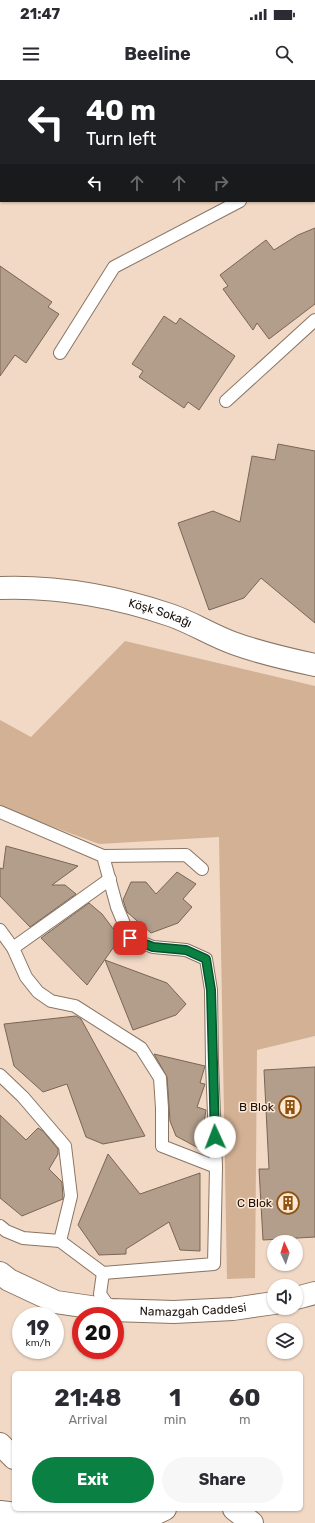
<!DOCTYPE html>
<meta charset="utf-8">
<style>
:root{--surface:#fff;--page:#f7f7f7;--text:#2b2b33;--muted:#7c7c81;--accent:#0b8043}
body{margin:0;font-family:Rubik,sans-serif;background:var(--page);color:var(--text);height:100vh;display:flex;flex-direction:column;font-size:15px;white-space:nowrap}
*{box-sizing:border-box;margin:0}
p{font-size:13px;color:var(--muted)}
.icon{flex:none;width:22px;height:22px;fill:none;stroke:currentColor;stroke-width:2;stroke-linecap:round;stroke-linejoin:round}
.map{position:relative;flex:1;overflow:hidden}
.drawer{position:absolute;left:12px;top:1291px;width:291px;height:140px;display:flex;flex-direction:column;background:var(--surface);border-radius:6px;box-shadow:0 1px 3px #0004}
.drawer>*{flex:none}
.hud{position:absolute;left:0px;top:0px;width:315px;height:122px;box-shadow:0 1px 3px #0004;background:#202124;color:#fff;overflow:hidden}
.needle{width:26px;rotate:356deg}
.controls{position:absolute;left:267px;top:1155px;display:grid;gap:8px}
.controls a{display:grid;place-items:center;width:36px;height:36px;border-radius:50%;background:var(--surface);box-shadow:0 1px 3px #0004;font-size:20px}
.speed{position:absolute;left:12px;top:1227px;display:flex;gap:8px;font-size:20px;font-weight:700;text-align:center}
.speed>*{display:grid;place-content:center;width:52px;height:52px;border-radius:50%;background:var(--surface);box-shadow:0 1px 3px #0004;line-height:1}
.speed small{font-size:10px;font-weight:400}
.speed .limit{border:6px solid #d22;background:#fff;color:#111}
.pin{position:absolute;display:grid;place-items:center;width:34px;height:34px;color:#fff;margin:-17px;border-radius:8px;box-shadow:0 2px 6px #0006}
.me{position:absolute;width:44px;margin:-22px;rotate:358deg;stroke-linejoin:round;filter:drop-shadow(0 0 3px #0008)}
.turn{display:flex;align-items:center;gap:14px;height:84px;padding:0 20px;font-size:18px}
.turn .icon{width:52px;height:52px;stroke-width:2.5}
.turn b{display:block;font-size:28px;line-height:34px}
.lanes{display:flex;align-items:center;height:38px;padding:0 20px;background:#0003;justify-content:center;gap:20px;direction:ltr}
.lanes .off{opacity:.35}
.eta{display:flex;justify-content:space-evenly;align-items:center;height:68px;text-align:center}
.eta b{font-size:24px;font-weight:700;line-height:28px}
.action{display:flex;gap:8px;margin-top:auto;padding:8px 20px}
.action a{flex:1;height:46px;border-radius:24px;background:var(--accent);color:#fff;font-size:16px;font-weight:700;line-height:46px;text-align:center}
.action a+a{background:var(--page);color:var(--text)}
.status{display:flex;justify-content:space-between;align-items:center;height:28px;padding:0 20px;background:var(--surface);direction:ltr}
.status svg{height:11px;fill:currentColor}
header{display:flex;justify-content:space-between;align-items:center;height:52px;padding:0 20px;background:var(--surface);font-size:18px;font-weight:700}
.map>svg:first-child{display:block}
</style>
<div class="status"><b>21:47</b><svg viewBox="0 0 49 12"><path d="M0 12V9h3v3zM5 12V6h3v6zM10 12V3h3v9zM15 12V0h3v12zM26 1h20v11H26zM47 4h2v5h-2z"/></svg></div>
<header><svg class="icon" aria-label="menu" viewBox="0 0 24 24"><path d="M4 6h16M4 12h16M4 18h16"/></svg>Beeline<svg class="icon" aria-label="search" viewBox="0 0 24 24"><circle cx="10" cy="10" r="6"/><path d="M15 15l6 6"/></svg></header>
<div class="map">
<svg width="315" height="1443" viewBox="0 0 315 1443">
<rect width="100%" height="100%" fill="#f1d9c6"/>
<!-- green -->
<polygon fill="#d3b194" points="125,561 315,606 315,956 257,970 255,1198 227,1199 219,757 99,764 0,727 0,640 31,657"/>
<!-- building -->
<g fill="#b39d8b" stroke="#7a6655">
<polygon points="315,148 315,224 269,259 257,243 253,250 223,209 228,206 220,195 266,160 274,170 298,155"/>
<polygon points="0,186 52,222 48,227 59,234 26,283 15,275 0,296"/>
<polygon points="164,236 176,244 180,238 235,276 199,330 188,322 184,328 139,297 143,291 132,284"/>
<polygon points="278,364 315,371 315,543 261,498 244,518 209,530 178,443 213,431 240,442 252,376 275,380"/>
<polygon points="6,766 78,786 52,805 65,805 76,814 30,847 0,816 0,788 3,789"/>
<polygon points="177,792 196,804 183,819 192,827 178,843 151,853 127,832 123,820 131,802 146,802 156,814"/>
<polygon points="89,823 102,834 120,858 87,905 41,858"/>
<polygon points="105,880 167,903 186,924 176,935 133,950"/>
<polygon points="76,936 81,939 145,1056 103,1064 86,1057 67,1004 43,1012 14,986 4,944"/>
<polygon points="154,974 205,986 200,1003 205,1004 197,1027 206,1030 204,1042 207,1045 208,1064 204,1071 176,1056 170,1041 167,997"/>
<polygon points="315,987 315,1157 263,1160 259,1089 269,1089 264,990"/>
<polygon points="0,1035 26,1060 38,1048 43,1051 58,1069 58,1074 49,1089 62,1102 63,1119 22,1136 0,1118"/>
<polygon points="108,1074 140,1114 200,1093 200,1171 180,1170 169,1142 126,1169 126,1174 99,1175 78,1145"/>
</g>
<g fill="none" stroke-linecap="round" stroke-linejoin="round">
<!-- service casing -->
<g stroke="#8a7564" stroke-width="14">
<g id="service">
<polyline points="314,81 315,81"/>
<polyline points="60,273 114,187 240,121"/>
<polyline points="226,321 315,240"/>
<polyline points="0,732 103,776"/>
<polyline points="0,850 13,868 26,897 38,912 51,921 75,926 141,968 160,998 162,1028 162,1066 216,1087"/>
<polyline points="13,868 110,799"/>
<polyline points="0,995 23,1017 65,1066 71,1116 60,1161"/>
<polyline points="0,1146 6,1151 23,1158 60,1161 103,1193 214,1184 216,1087 212,982 211,910 206,879 186,870 153,867 130,858 117,827 103,776 186,775 202,789"/>
<polyline points="103,1193 100,1214 111,1230"/>
</g>
</g>
<!-- minor casing -->
<g stroke="#8a7564" stroke-width="24">
<g id="minor">
<polyline points="43,1 45,0"/>
<polyline points="0,23 1,23"/>
<path id="s1" d="M0,508C58,506 114,516 170,535C191,542 211,555 233,563C260,573 287,579 315,585"/>
<polyline points="0,1364 14,1378"/>
<polyline points="234,1429 252,1443"/>
<polyline points="0,1432 76,1441 144,1439 165,1429"/>
</g>
</g>
<!-- secondary casing -->
<g stroke="#8a7564" stroke-width="24">
<g id="secondary">
<path id="s2" d="M0,1193L9,1200L56,1222L111,1230L174,1232L233,1229L274,1223"/>
<polyline points="296,1218 315,1213"/>
</g>
</g>
<!-- service -->
<use href="#service" stroke="#fff" stroke-width="12"/>
<!-- minor -->
<use href="#minor" stroke="#fff" stroke-width="22"/>
<!-- secondary -->
<use href="#secondary" stroke="#fff" stroke-width="22"/>
</g>
<g fill="none" stroke-linecap="round" stroke-linejoin="round">
<!-- route casing -->
<g stroke="#07532c" stroke-width="10">
<polyline id="route" points="130,858 153,867 186,870 206,879 211,910 215,1057"/>
</g>
<!-- route -->
<use href="#route" stroke="#0b8043" stroke-width="7"/>
</g>
<!-- icons -->
<defs>
<g id="building-ring" transform="scale(1.15)"><circle r="9.5" fill="#fee7d3" stroke="#8c510e" stroke-width="1.5"/><path d="M-4-6H4V6H1V3H-1V6H-4ZM-2.5-4.3h1.7v1.8h-1.7ZM.8-4.3h1.7v1.8H.8ZM-2.5-1h1.7V.8h-1.7ZM.8-1h1.7V.8H.8Z" fill="#8c510e"/></g>
</defs>
<g fill-rule="evenodd">
<use href="#building-ring" x="290" y="1027"/>
<use href="#building-ring" x="288" y="1123"/>
</g>
<g text-anchor="middle" dominant-baseline="central" stroke-width="3" stroke-linejoin="round" paint-order="stroke">
<!-- street labels -->
<g font-size="12" fill="#1a120b" stroke="#fee7d3">
<text stroke="none"><textPath href="#s1" startOffset="163">Köşk Sokağı</textPath></text>
<text stroke="none"><textPath href="#s2" startOffset="201">Namazgah Caddesi</textPath></text>
</g>
<!-- poi labels -->
<g font-size="12" fill="#1a120b" stroke="#fee7d3" text-anchor="end">
<text x="274" y="1027">B Blok</text>
<text x="272" y="1123">C Blok</text>
</g>
</g>
</svg>
<div class="controls">
<a><svg class="needle" viewBox="-14 -14 28 28"><path d="M0-13l5 13h-10z" fill="#e53935"/><path d="M0 13l5-13h-10z" fill="#7c7c81"/></svg></a>
<a><svg class="icon" aria-label="sound" viewBox="0 0 24 24"><path d="M4 9h4l5-4v14l-5-4H4zM17 9q2 3 0 6"/></svg></a>
<a><svg class="icon" aria-label="layers" viewBox="0 0 24 24"><path d="M12 4l9 5-9 5-9-5zM3 14l9 5 9-5"/></svg></a>
</div>
<div class="speed"><div>19<small>km/h</small></div><div class="limit">20</div></div>
<div class="pin" style="left:130px;top:858px;background:#d93025"><svg class="icon" aria-label="arrive" viewBox="0 0 24 24"><path d="M6 21V4h12l-3 4 3 4H6"/></svg></div>
<svg class="me" style="left:215px;top:1057px" viewBox="-20 -20 40 40"><circle r="19" fill="#fff"/><path d="M0-13L10 11 0 6-10 11z" fill="#0b8043"/></svg>
<div class="hud">
<div class="turn"><svg class="icon" aria-label="left" viewBox="0 0 24 24"><path d="M17 20v-9H6M10 6l-5 5 5 5"/></svg><div><b>40 m</b>Turn left</div></div>
<div class="lanes"><svg class="icon" aria-label="left" viewBox="0 0 24 24"><path d="M17 20v-9H6M10 6l-5 5 5 5"/></svg><svg class="icon off" aria-label="ahead" viewBox="0 0 24 24"><path d="M12 20V5M6 11l6-6 6 6"/></svg><svg class="icon off" aria-label="ahead" viewBox="0 0 24 24"><path d="M12 20V5M6 11l6-6 6 6"/></svg><svg class="icon off" aria-label="right" viewBox="0 0 24 24"><path d="M7 20v-9h11M14 6l5 5-5 5"/></svg></div>
</div>
<section class="drawer">
<div class="eta">
<div><b>21:48</b><p>Arrival</p></div>
<div><b>1</b><p>min</p></div>
<div><b>60</b><p>m</p></div>
</div>
<div class="action"><a>Exit</a><a>Share</a></div>
</section>
</div>
